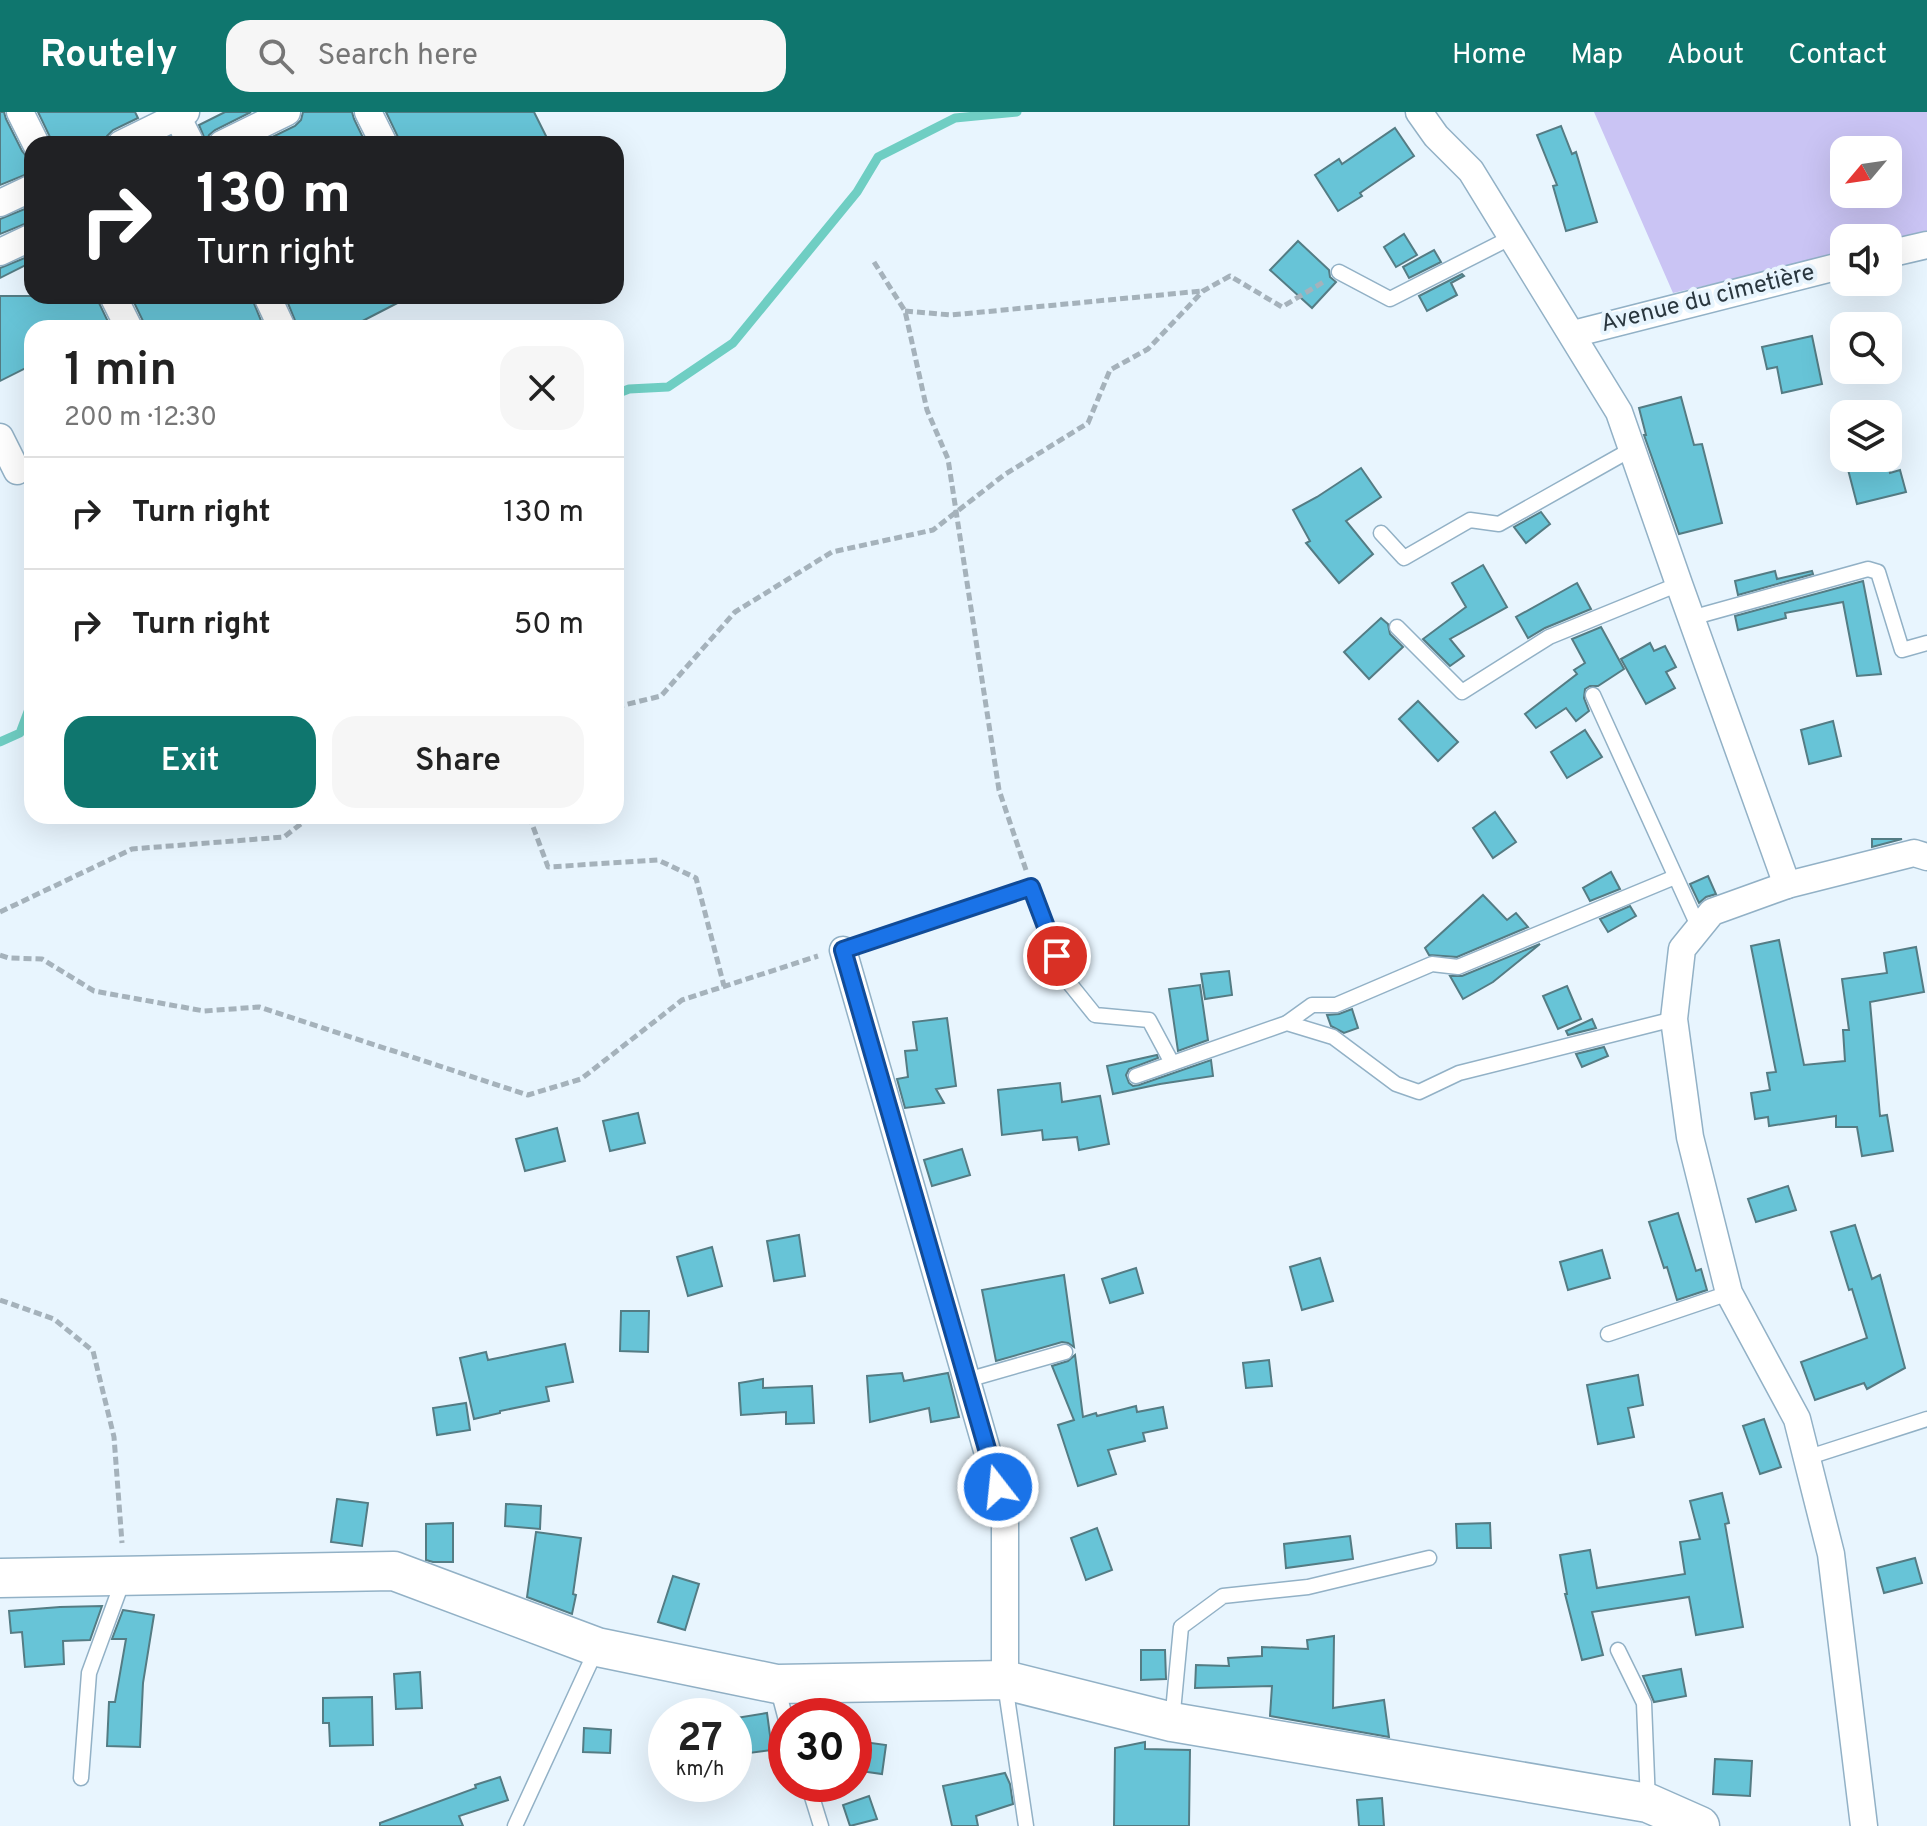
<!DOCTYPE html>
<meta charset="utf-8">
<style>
:root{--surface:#fff;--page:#f6f6f6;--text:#222;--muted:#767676;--line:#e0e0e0;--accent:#0f766e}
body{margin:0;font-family:Overpass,sans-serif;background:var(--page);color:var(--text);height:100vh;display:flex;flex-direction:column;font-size:30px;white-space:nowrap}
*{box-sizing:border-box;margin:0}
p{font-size:26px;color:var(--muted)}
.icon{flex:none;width:44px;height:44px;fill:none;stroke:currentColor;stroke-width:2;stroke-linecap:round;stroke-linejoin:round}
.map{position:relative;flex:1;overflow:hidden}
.sheet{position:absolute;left:24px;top:208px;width:600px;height:504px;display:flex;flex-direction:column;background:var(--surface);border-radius:24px;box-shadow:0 8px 32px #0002}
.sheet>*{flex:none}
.top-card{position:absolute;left:24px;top:24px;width:600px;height:168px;border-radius:24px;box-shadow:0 8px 32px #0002;background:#202124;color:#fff;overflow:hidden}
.needle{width:52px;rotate:241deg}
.fabs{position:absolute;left:1830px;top:24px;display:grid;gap:16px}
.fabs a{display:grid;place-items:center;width:72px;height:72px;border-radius:16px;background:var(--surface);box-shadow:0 8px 32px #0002;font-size:40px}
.speed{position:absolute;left:648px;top:1586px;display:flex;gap:16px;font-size:40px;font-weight:700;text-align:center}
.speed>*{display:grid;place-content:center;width:104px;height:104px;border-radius:50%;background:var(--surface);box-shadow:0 8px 32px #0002;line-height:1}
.speed small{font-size:20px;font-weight:400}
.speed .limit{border:12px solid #d22;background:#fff;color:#111}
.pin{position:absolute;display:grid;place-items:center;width:68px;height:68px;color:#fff;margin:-34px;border:4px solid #fff;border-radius:50%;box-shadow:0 2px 8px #0007}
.me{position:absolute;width:88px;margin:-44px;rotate:344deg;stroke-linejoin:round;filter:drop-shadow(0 0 6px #0008)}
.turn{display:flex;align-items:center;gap:28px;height:168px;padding:0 40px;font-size:36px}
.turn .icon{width:104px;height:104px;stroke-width:2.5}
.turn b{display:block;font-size:56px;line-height:68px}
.round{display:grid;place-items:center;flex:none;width:84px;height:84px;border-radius:24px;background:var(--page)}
.head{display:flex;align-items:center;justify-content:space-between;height:136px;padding:0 40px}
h1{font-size:48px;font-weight:600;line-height:60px}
.primary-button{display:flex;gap:16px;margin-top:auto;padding:16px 40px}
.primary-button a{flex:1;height:92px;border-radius:24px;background:var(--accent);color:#fff;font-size:32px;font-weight:600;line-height:92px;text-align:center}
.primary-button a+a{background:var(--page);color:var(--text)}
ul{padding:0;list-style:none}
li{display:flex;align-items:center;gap:24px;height:112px;padding:0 40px;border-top:2px solid var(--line)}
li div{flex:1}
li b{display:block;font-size:30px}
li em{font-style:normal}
header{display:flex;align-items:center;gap:48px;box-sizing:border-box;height:112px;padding:0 40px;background:var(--accent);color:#fff}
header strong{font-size:38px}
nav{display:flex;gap:44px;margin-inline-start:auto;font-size:28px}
.search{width:560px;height:72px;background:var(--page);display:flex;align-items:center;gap:20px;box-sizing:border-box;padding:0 28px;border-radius:24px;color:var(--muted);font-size:30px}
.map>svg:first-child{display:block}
</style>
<header>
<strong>Routely</strong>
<div class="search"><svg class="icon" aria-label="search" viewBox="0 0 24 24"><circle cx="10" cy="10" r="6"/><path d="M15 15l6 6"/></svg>Search here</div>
<nav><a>Home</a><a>Map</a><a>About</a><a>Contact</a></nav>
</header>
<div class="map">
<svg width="1927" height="1714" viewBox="0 0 1927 1714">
<rect width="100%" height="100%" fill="#e8f5fe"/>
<!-- green -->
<path fill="#cac4f4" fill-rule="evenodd" d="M1594,0H1927V123L1888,132V126H1844V142L1673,181ZM1844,38H1888V82H1844Z"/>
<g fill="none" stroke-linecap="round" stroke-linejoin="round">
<!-- stream -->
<g stroke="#6fcec3" stroke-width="9">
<polyline points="616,282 629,277 668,275 733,231 857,80 878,45 955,6 1017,0"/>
<polyline points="0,630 20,621 32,589"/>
</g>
</g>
<!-- building -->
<g fill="#67c4d7" stroke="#547c84" stroke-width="2">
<polygon points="0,0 4,0 6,7 22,39 27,45 32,47 32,60 0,73"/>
<polygon points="38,0 135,0 138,6 113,18 107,24 105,32 52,32 50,25"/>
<polygon points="225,0 251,0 215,18 209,23 206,30 199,13"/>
<polygon points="303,0 352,0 354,7 366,32 258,32 295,14 301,8"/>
<polygon points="386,0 534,0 550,32 400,32 398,25"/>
<polygon points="1561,14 1572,42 1576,40 1597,110 1566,119 1553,74 1557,73 1537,23"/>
<polygon points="1395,16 1414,44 1360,81 1362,84 1338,99 1315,63 1339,47 1342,52"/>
<polygon points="32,94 32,109 0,122 0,107"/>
<polygon points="1404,122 1417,143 1396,155 1384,135"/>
<polygon points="1298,129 1329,158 1330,165 1336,170 1312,196 1270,158"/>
<polygon points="1434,138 1441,150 1409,166 1403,155"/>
<polygon points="32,143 32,150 0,166 0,156"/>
<polygon points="1462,162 1464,164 1451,171 1457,183 1427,199 1419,184"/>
<polygon points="0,184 97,184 99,191 111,216 32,216 32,253 0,269"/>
<polygon points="131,184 251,184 264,216 145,216 143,209"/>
<polygon points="285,184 411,184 349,216 298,216"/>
<polygon points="1812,224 1822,272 1782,281 1777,255 1767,257 1762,235"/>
<polygon points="1681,285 1694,333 1702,332 1722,411 1679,422 1644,323 1646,323 1639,296"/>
<polygon points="1845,346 1886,346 1890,361 1900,358 1906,380 1857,392"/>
<polygon points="1361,356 1381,385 1346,409 1373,442 1339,471 1306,431 1310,429 1293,398 1317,385"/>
<polygon points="1541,400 1550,412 1526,431 1514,415"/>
<polygon points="1483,453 1507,495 1450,527 1464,544 1450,554 1423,527 1466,495 1452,471"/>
<polygon points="1775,459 1777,467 1812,459 1813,462 1738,483 1735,469"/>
<polygon points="1863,469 1881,562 1857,564 1843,490 1785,501 1786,506 1738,518 1735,504"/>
<polygon points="1577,471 1591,497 1545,516 1528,526 1516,505"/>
<polygon points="1381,506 1388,512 1390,522 1403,535 1369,567 1344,540"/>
<polygon points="1601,515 1624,557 1598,574 1590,574 1585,577 1584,586 1589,599 1576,609 1566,596 1536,616 1525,602 1577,562 1574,558 1585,551 1572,527"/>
<polygon points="1650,531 1654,539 1665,534 1676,555 1666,560 1675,576 1646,592 1621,547"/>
<polygon points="1418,589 1458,630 1438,649 1399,607"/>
<polygon points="1833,609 1841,644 1809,652 1801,618"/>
<polygon points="1585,618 1602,645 1567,666 1551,640"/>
<polygon points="1495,700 1516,730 1493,746 1473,716"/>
<polygon points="1872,727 1902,727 1872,735"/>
<polygon points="1611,760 1620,777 1590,789 1583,776"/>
<polygon points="1708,764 1716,782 1706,785 1699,791 1690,772"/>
<polygon points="1483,783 1507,808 1516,801 1528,815 1457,845 1429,843 1425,836"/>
<polygon points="1630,794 1636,804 1608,820 1600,807"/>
<polygon points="1779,828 1804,953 1845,949 1843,918 1849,918 1842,867 1887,861 1884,841 1916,835 1924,880 1870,890 1880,1004 1887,1003 1893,1039 1862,1044 1857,1015 1836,1015 1836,1004 1769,1014 1768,1005 1755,1007 1751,981 1770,978 1767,961 1776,960 1751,834"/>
<polygon points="1540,832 1493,870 1463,887 1450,864 1462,864"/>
<polygon points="1229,859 1232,883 1205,887 1201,862"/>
<polygon points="1200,873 1208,928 1178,939 1169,877"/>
<polygon points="1567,874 1581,907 1558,917 1543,884"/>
<polygon points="1352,897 1358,916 1344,921 1331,914 1327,903 1339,902"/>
<polygon points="947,906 956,974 936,977 944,991 905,996 897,967 908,965 905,939 917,938 913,910"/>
<polygon points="1592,907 1596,916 1568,923 1566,919"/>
<polygon points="1604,935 1608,944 1582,955 1576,942"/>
<polygon points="1157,943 1158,946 1129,957 1126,963 1129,971 1133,974 1139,973 1211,948 1213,964 1160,972 1113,982 1107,954"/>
<polygon points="1060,971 1062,990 1100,984 1109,1032 1079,1038 1077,1025 1043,1028 1042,1018 1002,1023 998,978"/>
<polygon points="638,1001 645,1031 610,1039 603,1009"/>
<polygon points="557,1016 565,1049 525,1059 516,1027"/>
<polygon points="962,1037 970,1063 932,1074 924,1048"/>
<polygon points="1788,1074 1796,1098 1756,1110 1748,1087"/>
<polygon points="1678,1101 1696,1159 1701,1157 1707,1178 1677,1188 1667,1155 1664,1156 1649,1110"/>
<polygon points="1855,1113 1872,1167 1880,1163 1905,1256 1867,1277 1864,1271 1815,1288 1801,1250 1867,1226 1852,1177 1849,1178 1831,1120"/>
<polygon points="799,1123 805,1164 774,1169 767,1129"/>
<polygon points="712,1135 722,1174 688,1184 677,1145"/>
<polygon points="1602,1138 1610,1166 1568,1178 1560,1150"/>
<polygon points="1320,1146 1333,1189 1302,1198 1290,1155"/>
<polygon points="1136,1156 1143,1181 1110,1191 1102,1167"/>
<polygon points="1064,1163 1074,1235 1068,1231 1062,1230 996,1249 982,1178"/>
<polygon points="621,1199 649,1199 648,1240 620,1239"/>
<polygon points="565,1232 573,1270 546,1275 549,1289 500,1299 500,1301 474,1307 460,1246 486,1240 488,1248"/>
<polygon points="1075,1243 1083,1305 1096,1301 1097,1304 1136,1294 1137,1300 1163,1295 1167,1316 1143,1321 1145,1329 1108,1338 1116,1362 1078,1374 1058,1313 1074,1308 1052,1254 1068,1249"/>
<polygon points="1269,1248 1272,1274 1246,1276 1243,1251"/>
<polygon points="902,1261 904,1269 948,1261 959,1305 931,1310 929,1296 870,1310 867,1264"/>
<polygon points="1638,1263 1643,1293 1628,1296 1634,1325 1598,1332 1587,1273"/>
<polygon points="763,1267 763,1276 812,1274 814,1311 786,1312 786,1300 741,1303 739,1271"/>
<polygon points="466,1291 470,1318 437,1323 433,1296"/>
<polygon points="1764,1307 1781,1355 1760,1362 1743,1314"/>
<polygon points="1722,1381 1729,1411 1725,1412 1743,1515 1696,1523 1689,1485 1592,1500 1603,1543 1582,1548 1565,1482 1567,1482 1560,1443 1590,1438 1597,1476 1685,1462 1680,1430 1700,1427 1690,1389"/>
<polygon points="337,1387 368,1391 362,1434 331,1430"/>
<polygon points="506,1392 541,1394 540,1417 505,1414"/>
<polygon points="453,1411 453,1450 433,1450 426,1448 426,1412"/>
<polygon points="1490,1411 1491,1436 1457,1436 1456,1412"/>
<polygon points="1097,1416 1112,1458 1086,1468 1071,1426"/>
<polygon points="536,1420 581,1426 573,1482 576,1483 572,1502 527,1485"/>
<polygon points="1350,1424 1353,1447 1286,1456 1284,1432"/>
<polygon points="1915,1446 1922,1471 1884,1481 1877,1456"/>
<polygon points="673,1464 699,1472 685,1518 658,1510"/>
<polygon points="102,1494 90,1528 63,1529 64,1552 25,1555 22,1520 11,1521 9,1499 60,1495"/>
<polygon points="123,1498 154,1503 143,1571 140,1635 107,1634 109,1590 115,1590 126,1527 112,1527"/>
<polygon points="1334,1524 1333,1596 1384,1588 1389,1625 1270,1604 1272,1574 1195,1576 1196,1553 1229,1554 1228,1546 1262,1544 1262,1535 1308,1537 1307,1528"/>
<polygon points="1141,1538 1165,1538 1166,1567 1141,1568"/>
<polygon points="1681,1557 1686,1584 1654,1590 1643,1564"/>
<polygon points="420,1560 422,1596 396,1597 394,1562"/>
<polygon points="372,1585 373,1633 330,1634 329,1611 323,1611 323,1586"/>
<polygon points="767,1601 772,1638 742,1642 736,1606"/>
<polygon points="584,1616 611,1618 610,1641 583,1640"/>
<polygon points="864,1630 886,1633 882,1662 860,1659"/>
<polygon points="1145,1630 1145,1637 1190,1638 1189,1714 1114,1714 1115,1636"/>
<polygon points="1715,1647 1752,1649 1750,1684 1713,1682"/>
<polygon points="1005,1661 1010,1672 1013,1692 976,1704 978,1714 952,1714 943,1674"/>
<polygon points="500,1665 508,1688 459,1704 463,1714 380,1714 380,1711 476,1676 475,1673"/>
<polygon points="869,1684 877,1707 850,1714 843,1693"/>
<polygon points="1382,1686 1384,1714 1359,1714 1357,1688"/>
</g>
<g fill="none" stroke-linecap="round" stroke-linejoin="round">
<!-- lane casing -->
<g stroke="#92b1c6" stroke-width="17">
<g id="lane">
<polyline points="1339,160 1390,187 1512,125"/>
<polyline points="1381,421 1404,446 1470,408 1499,412 1632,337"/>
<polyline points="1691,506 1868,457 1878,460 1902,538 1927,531"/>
<polyline points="1397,515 1462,580 1549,525 1679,472"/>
<polyline points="1593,583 1699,816"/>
<polyline points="843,838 1031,775 1066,867 1095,903 1149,908 1172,951"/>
<polyline points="1287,911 1312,893 1336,893 1432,852 1458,855 1675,765"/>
<polyline points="1136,964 1287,911 1333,925 1396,972 1419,980 1459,961 1674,907"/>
<polyline points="1608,1222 1729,1181"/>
<polyline points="967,1268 1065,1240"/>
<polyline points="1806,1346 1927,1307"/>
<polyline points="1618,1538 1644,1591 1648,1691"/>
<polyline points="1005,1572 1026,1714"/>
<polyline points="777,1574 786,1608"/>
<polyline points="1172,1610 1181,1515 1223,1484 1308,1475 1429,1446"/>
<polyline points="81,1666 89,1561 123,1468"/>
<polyline points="808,1672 821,1714"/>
<polyline points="515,1714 597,1536"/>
</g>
</g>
<!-- street casing -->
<g stroke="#92b1c6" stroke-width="29">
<g id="street">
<polyline points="20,0 36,32"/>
<polyline points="175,0 191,32"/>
<polyline points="368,0 384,32"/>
<polyline points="1419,0 1436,24 1471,59 1619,300 1679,472 1787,773"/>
<polyline points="121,32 186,0"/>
<polyline points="222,32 287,0"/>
<polyline points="0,91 32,76"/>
<polyline points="0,140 32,125"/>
<polyline points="1888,142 1927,133"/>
<polyline points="113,184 129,216"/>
<polyline points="267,184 282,216"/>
<polyline points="1573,222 1844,153"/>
<polyline points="0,325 17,359"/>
<polyline points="843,838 1005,1401 1005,1568"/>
<polyline points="1864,1714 1831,1442 1797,1307 1729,1181 1690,1025 1674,907 1682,837 1712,800 1787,773 1914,741 1927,745"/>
</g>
</g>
<!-- secondary casing -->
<g stroke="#92b1c6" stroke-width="41">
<polyline id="secondary" points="0,1466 394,1459 597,1535 777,1572 1005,1568 1172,1610 1648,1691 1700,1714"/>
</g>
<!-- path -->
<g stroke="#a5b2bb" stroke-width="5" stroke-dasharray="8 4" stroke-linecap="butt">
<polyline points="874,150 905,199 927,298 948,347 999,678 1026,758"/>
<polyline points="905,199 951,203 1202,179"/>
<polyline points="616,595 661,584 735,500 832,440 933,418 1004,363 1088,311 1110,258 1148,237 1203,179 1230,164 1282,195 1325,169"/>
<polyline points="529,704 548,755 658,748 696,766 724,874"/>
<polyline points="0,800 132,737 284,725 311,704"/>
<polyline points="0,843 9,846 42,847 94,879 204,899 259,895 528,983 581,967 682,888 818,844"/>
<polyline points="0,1188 54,1207 93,1239 114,1325 122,1431"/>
</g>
<!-- lane -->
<use href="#lane" stroke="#fff" stroke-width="14"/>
<!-- street -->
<use href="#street" stroke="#fff" stroke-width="26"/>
<!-- secondary -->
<use href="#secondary" stroke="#fff" stroke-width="38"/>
</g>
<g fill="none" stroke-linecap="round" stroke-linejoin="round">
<!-- route casing -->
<g stroke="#114b97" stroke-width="20">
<polyline id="route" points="998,1375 843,838 1031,775 1057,844"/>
</g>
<!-- route -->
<use href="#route" stroke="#1a73e8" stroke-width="14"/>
</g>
<g text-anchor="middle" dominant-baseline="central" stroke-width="8" stroke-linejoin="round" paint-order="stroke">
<!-- street labels -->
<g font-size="24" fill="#2a373f" stroke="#e8f5fe">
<text transform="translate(1708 187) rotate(-14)">Avenue du cimetière</text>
</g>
</g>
</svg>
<div class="fabs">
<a><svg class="needle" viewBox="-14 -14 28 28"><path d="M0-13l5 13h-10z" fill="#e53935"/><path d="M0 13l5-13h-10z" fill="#767676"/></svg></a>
<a><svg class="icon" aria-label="sound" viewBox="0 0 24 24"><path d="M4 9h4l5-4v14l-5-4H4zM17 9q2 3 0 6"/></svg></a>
<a><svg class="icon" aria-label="search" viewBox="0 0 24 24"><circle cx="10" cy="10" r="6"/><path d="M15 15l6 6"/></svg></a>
<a><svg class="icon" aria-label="layers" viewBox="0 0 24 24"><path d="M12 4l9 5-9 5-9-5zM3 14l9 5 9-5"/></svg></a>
</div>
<div class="speed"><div>27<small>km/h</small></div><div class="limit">30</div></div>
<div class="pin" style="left:1057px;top:844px;background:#d93025"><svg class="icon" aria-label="arrive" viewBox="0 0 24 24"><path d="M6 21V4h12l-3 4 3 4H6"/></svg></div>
<svg class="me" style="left:998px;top:1375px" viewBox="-20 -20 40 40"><circle r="17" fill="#1a73e8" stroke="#fff" stroke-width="3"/><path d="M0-11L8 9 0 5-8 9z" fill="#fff"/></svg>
<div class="top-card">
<div class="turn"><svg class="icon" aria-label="right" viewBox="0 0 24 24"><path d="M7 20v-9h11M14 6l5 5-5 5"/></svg><div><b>130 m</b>Turn right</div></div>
</div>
<section class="sheet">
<div class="head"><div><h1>1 min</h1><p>200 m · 12:30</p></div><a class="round"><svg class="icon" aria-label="close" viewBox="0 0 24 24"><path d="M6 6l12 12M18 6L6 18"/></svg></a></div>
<ul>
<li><svg class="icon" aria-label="right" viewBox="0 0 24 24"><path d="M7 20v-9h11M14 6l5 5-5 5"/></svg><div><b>Turn right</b></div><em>130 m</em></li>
<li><svg class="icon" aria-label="right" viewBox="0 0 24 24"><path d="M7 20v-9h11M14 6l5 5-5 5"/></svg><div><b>Turn right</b></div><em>50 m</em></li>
</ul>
<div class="primary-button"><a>Exit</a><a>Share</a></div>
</section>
</div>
